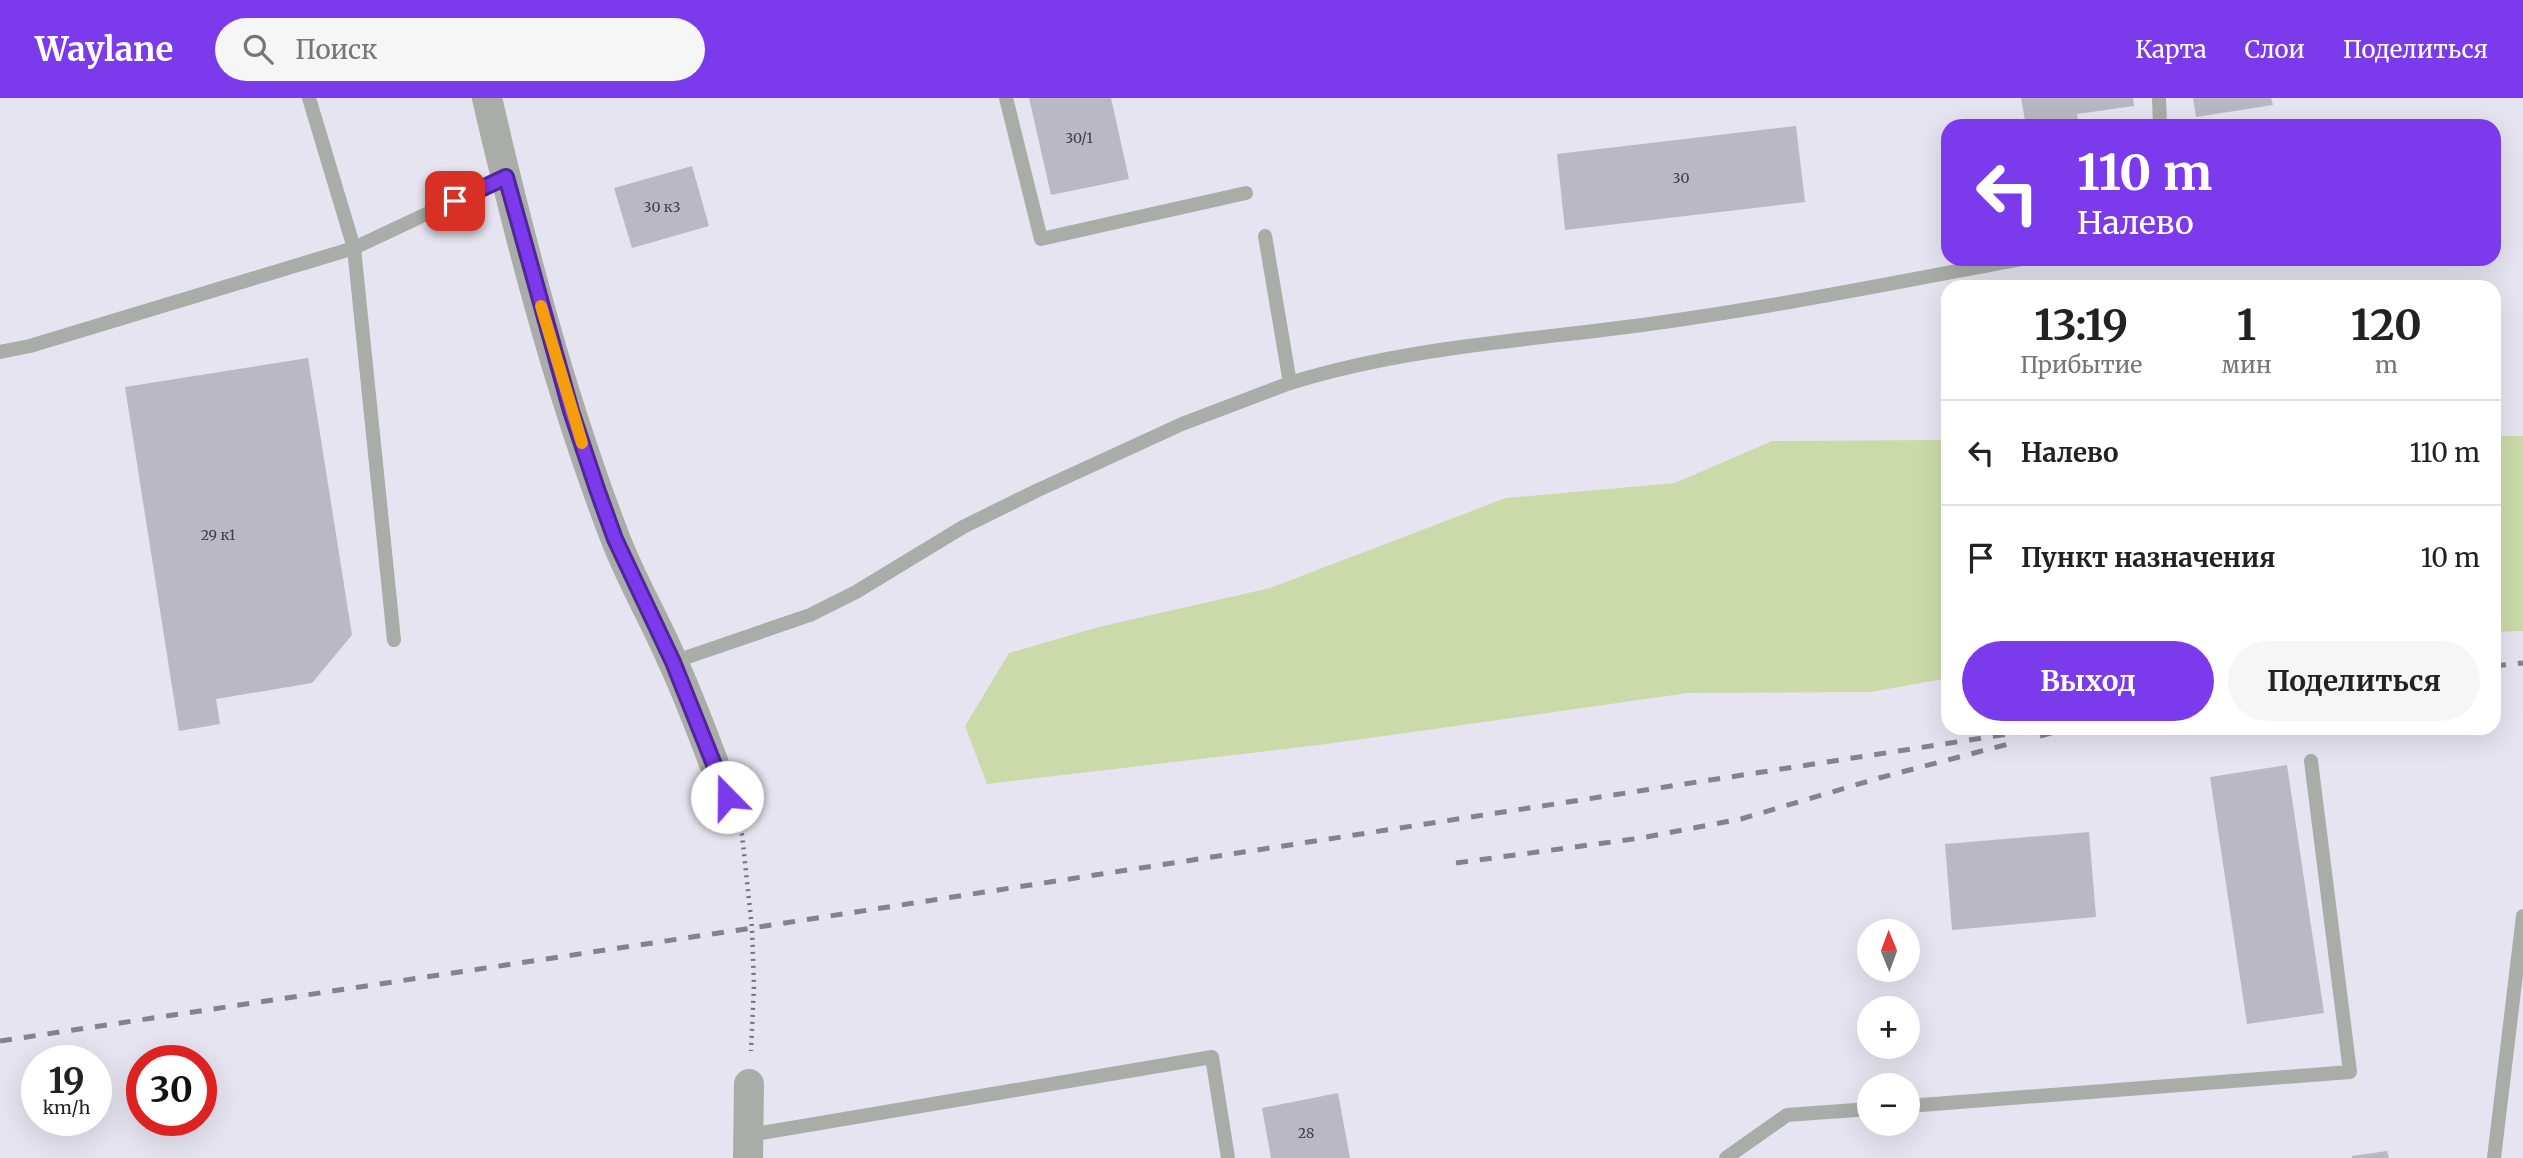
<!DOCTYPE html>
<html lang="ru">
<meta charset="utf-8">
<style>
:root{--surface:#fff;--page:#f6f6f6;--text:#222;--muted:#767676;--line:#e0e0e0;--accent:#7c3aed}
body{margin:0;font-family:Merriweather,serif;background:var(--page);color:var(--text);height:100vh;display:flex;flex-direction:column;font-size:26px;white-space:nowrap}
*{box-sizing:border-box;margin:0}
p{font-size:23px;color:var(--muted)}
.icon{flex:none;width:38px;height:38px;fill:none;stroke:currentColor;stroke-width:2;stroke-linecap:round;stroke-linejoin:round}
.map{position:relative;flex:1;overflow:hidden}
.panel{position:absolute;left:1941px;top:182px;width:560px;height:455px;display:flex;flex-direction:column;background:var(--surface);border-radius:21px;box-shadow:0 7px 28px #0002}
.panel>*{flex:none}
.top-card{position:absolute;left:1941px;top:21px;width:560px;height:147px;border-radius:21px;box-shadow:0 7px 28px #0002;background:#7c3aed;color:#fff;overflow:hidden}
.needle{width:46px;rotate:359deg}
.controls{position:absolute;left:1857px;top:821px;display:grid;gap:14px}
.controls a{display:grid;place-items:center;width:63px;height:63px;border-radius:50%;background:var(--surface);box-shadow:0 7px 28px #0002;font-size:35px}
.speed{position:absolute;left:21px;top:947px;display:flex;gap:14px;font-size:35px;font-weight:700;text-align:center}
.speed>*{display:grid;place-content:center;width:91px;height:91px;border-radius:50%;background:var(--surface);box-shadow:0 7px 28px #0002;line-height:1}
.speed small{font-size:18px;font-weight:400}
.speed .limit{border:10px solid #d22;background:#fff;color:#111}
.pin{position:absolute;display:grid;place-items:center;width:60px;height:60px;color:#fff;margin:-30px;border-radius:14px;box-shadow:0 4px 10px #0006}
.me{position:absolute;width:77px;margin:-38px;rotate:338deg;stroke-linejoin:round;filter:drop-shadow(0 0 5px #0008)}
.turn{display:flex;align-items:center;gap:24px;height:147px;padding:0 21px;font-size:32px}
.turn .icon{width:91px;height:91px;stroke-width:2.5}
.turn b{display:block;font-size:49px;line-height:60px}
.eta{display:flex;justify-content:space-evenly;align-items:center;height:119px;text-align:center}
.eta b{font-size:42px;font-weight:700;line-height:49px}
.primary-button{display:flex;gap:14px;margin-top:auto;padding:14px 21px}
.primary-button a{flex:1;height:80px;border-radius:42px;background:var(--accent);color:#fff;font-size:28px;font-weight:700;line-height:80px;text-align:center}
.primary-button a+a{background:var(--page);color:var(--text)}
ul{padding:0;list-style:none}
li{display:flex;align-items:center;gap:21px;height:105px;padding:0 21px;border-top:2px solid var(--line)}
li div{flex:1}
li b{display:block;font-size:26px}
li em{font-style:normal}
header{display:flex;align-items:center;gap:42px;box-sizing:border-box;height:98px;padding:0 35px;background:var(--accent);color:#fff}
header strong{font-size:33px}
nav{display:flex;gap:38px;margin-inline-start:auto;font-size:24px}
.search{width:490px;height:63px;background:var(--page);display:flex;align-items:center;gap:18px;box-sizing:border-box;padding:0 24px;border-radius:38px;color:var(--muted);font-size:26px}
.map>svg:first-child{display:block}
</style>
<header>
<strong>Waylane</strong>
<div class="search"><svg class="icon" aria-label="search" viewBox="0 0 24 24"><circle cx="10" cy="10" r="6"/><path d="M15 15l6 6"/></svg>Поиск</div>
<nav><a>Карта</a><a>Слои</a><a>Поделиться</a></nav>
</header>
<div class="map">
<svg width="2523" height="1060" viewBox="0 0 2523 1060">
<rect width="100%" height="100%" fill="#e5e4f0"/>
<!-- green -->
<g fill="#ccdaa9">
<polygon points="2494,338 2523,338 2523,533 2494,534"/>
<polygon points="1948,342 1948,580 1871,594 1688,595 1327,646 987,686 965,628 1009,555 1099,529 1270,490 1506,400 1675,385 1772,343"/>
</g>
<!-- building -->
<g fill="#b9b8c3">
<polygon points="1029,0 1111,0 1129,81 1051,97"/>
<polygon points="2021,0 2133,0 2134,8 2077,16 2079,28 2026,28"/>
<polygon points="2193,0 2271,0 2273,7 2196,19"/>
<polygon points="1796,28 1805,104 1565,132 1557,56"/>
<polygon points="692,68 709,128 632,150 614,90"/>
<polygon points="308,260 352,537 312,585 216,601 220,626 179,633 125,289"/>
<polygon points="2287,667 2324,915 2247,926 2210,679"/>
<polygon points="2089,734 2096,819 1952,832 1945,746"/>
<polygon points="1338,995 1350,1060 1271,1060 1262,1010"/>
<polygon points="2387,1053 2389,1060 2352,1060 2352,1058"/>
</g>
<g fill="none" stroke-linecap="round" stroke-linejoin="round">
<!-- path -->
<polyline stroke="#74737a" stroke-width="4.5" stroke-dasharray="2 5" stroke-linecap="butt" points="739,729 742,737 752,830 754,887 751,953"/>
<!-- lane -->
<g stroke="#a9aca7" stroke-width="14">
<polyline points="309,0 354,150 394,542"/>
<polyline points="1006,0 1041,141 1246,95"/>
<polyline points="2159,0 2160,28"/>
<polyline points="0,254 30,248 354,150 505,79"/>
<path d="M1290,285C1402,250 1519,243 1635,228C1764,211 1893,185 2021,161"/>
<polyline points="673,564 810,517 856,494 963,429 1036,393 1182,326 1290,285 1265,138"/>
<polyline points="1908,1008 2350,974 2311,663"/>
<polyline points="749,1037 1212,959 1228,1060"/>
<polyline points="1726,1060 1787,1017 1869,1011"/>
<polyline points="2494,1060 2523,818"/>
</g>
<!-- street -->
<g stroke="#a9aca7" stroke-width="30">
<path d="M487,0C521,147 560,296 614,437C630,480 654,520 672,562C693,607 709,654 727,699"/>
<polyline points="748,1060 749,986"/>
</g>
<!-- rail -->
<g stroke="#84838b" stroke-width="5" stroke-dasharray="12 12" stroke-linecap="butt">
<polyline points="2494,568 2523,565"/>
<polyline points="2040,638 2070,630"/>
<polyline points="1456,765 1641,740 1741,721 1879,680 2016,644"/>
<polyline points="0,943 752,830 2047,630"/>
</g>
</g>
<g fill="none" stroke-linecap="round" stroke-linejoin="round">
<!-- route casing -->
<g stroke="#51269a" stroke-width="18">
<polyline id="route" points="455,103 506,79 571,313 597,391 615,441 673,564 727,699"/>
</g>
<!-- route -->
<use href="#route" stroke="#7c3aed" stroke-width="12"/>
<!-- slow -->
<polyline stroke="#f59e0b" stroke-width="12" points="541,208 582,345"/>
</g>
<g text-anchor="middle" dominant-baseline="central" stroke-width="5" stroke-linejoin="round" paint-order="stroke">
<!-- number labels -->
<g font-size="14" fill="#3e3d43">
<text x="1079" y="40">30/1</text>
<text x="1681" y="80">30</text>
<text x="662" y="109">30 к3</text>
<text x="218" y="437">29 к1</text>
<text x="1306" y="1035">28</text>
</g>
</g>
</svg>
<div class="controls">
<a><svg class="needle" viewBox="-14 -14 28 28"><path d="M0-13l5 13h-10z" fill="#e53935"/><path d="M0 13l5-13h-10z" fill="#767676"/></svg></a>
<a>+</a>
<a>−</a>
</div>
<div class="speed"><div>19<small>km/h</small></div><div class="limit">30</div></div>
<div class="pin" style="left:455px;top:103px;background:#d93025"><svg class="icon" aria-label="arrive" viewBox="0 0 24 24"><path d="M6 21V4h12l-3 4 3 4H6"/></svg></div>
<svg class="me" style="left:727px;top:699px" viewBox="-20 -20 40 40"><circle r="19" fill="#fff"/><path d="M0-13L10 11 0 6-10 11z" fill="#7c3aed"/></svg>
<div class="top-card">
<div class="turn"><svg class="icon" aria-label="left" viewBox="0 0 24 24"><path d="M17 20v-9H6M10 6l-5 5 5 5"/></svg><div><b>110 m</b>Налево</div></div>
</div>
<section class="panel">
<div class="eta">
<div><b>13:19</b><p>Прибытие</p></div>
<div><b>1</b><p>мин</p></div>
<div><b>120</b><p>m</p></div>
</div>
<ul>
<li><svg class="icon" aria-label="left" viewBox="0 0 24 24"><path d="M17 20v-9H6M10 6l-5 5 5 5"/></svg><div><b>Налево</b></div><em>110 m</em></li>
<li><svg class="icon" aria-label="arrive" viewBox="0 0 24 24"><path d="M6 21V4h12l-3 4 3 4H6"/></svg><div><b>Пункт назначения</b></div><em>10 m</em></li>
</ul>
<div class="primary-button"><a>Выход</a><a>Поделиться</a></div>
</section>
</div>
